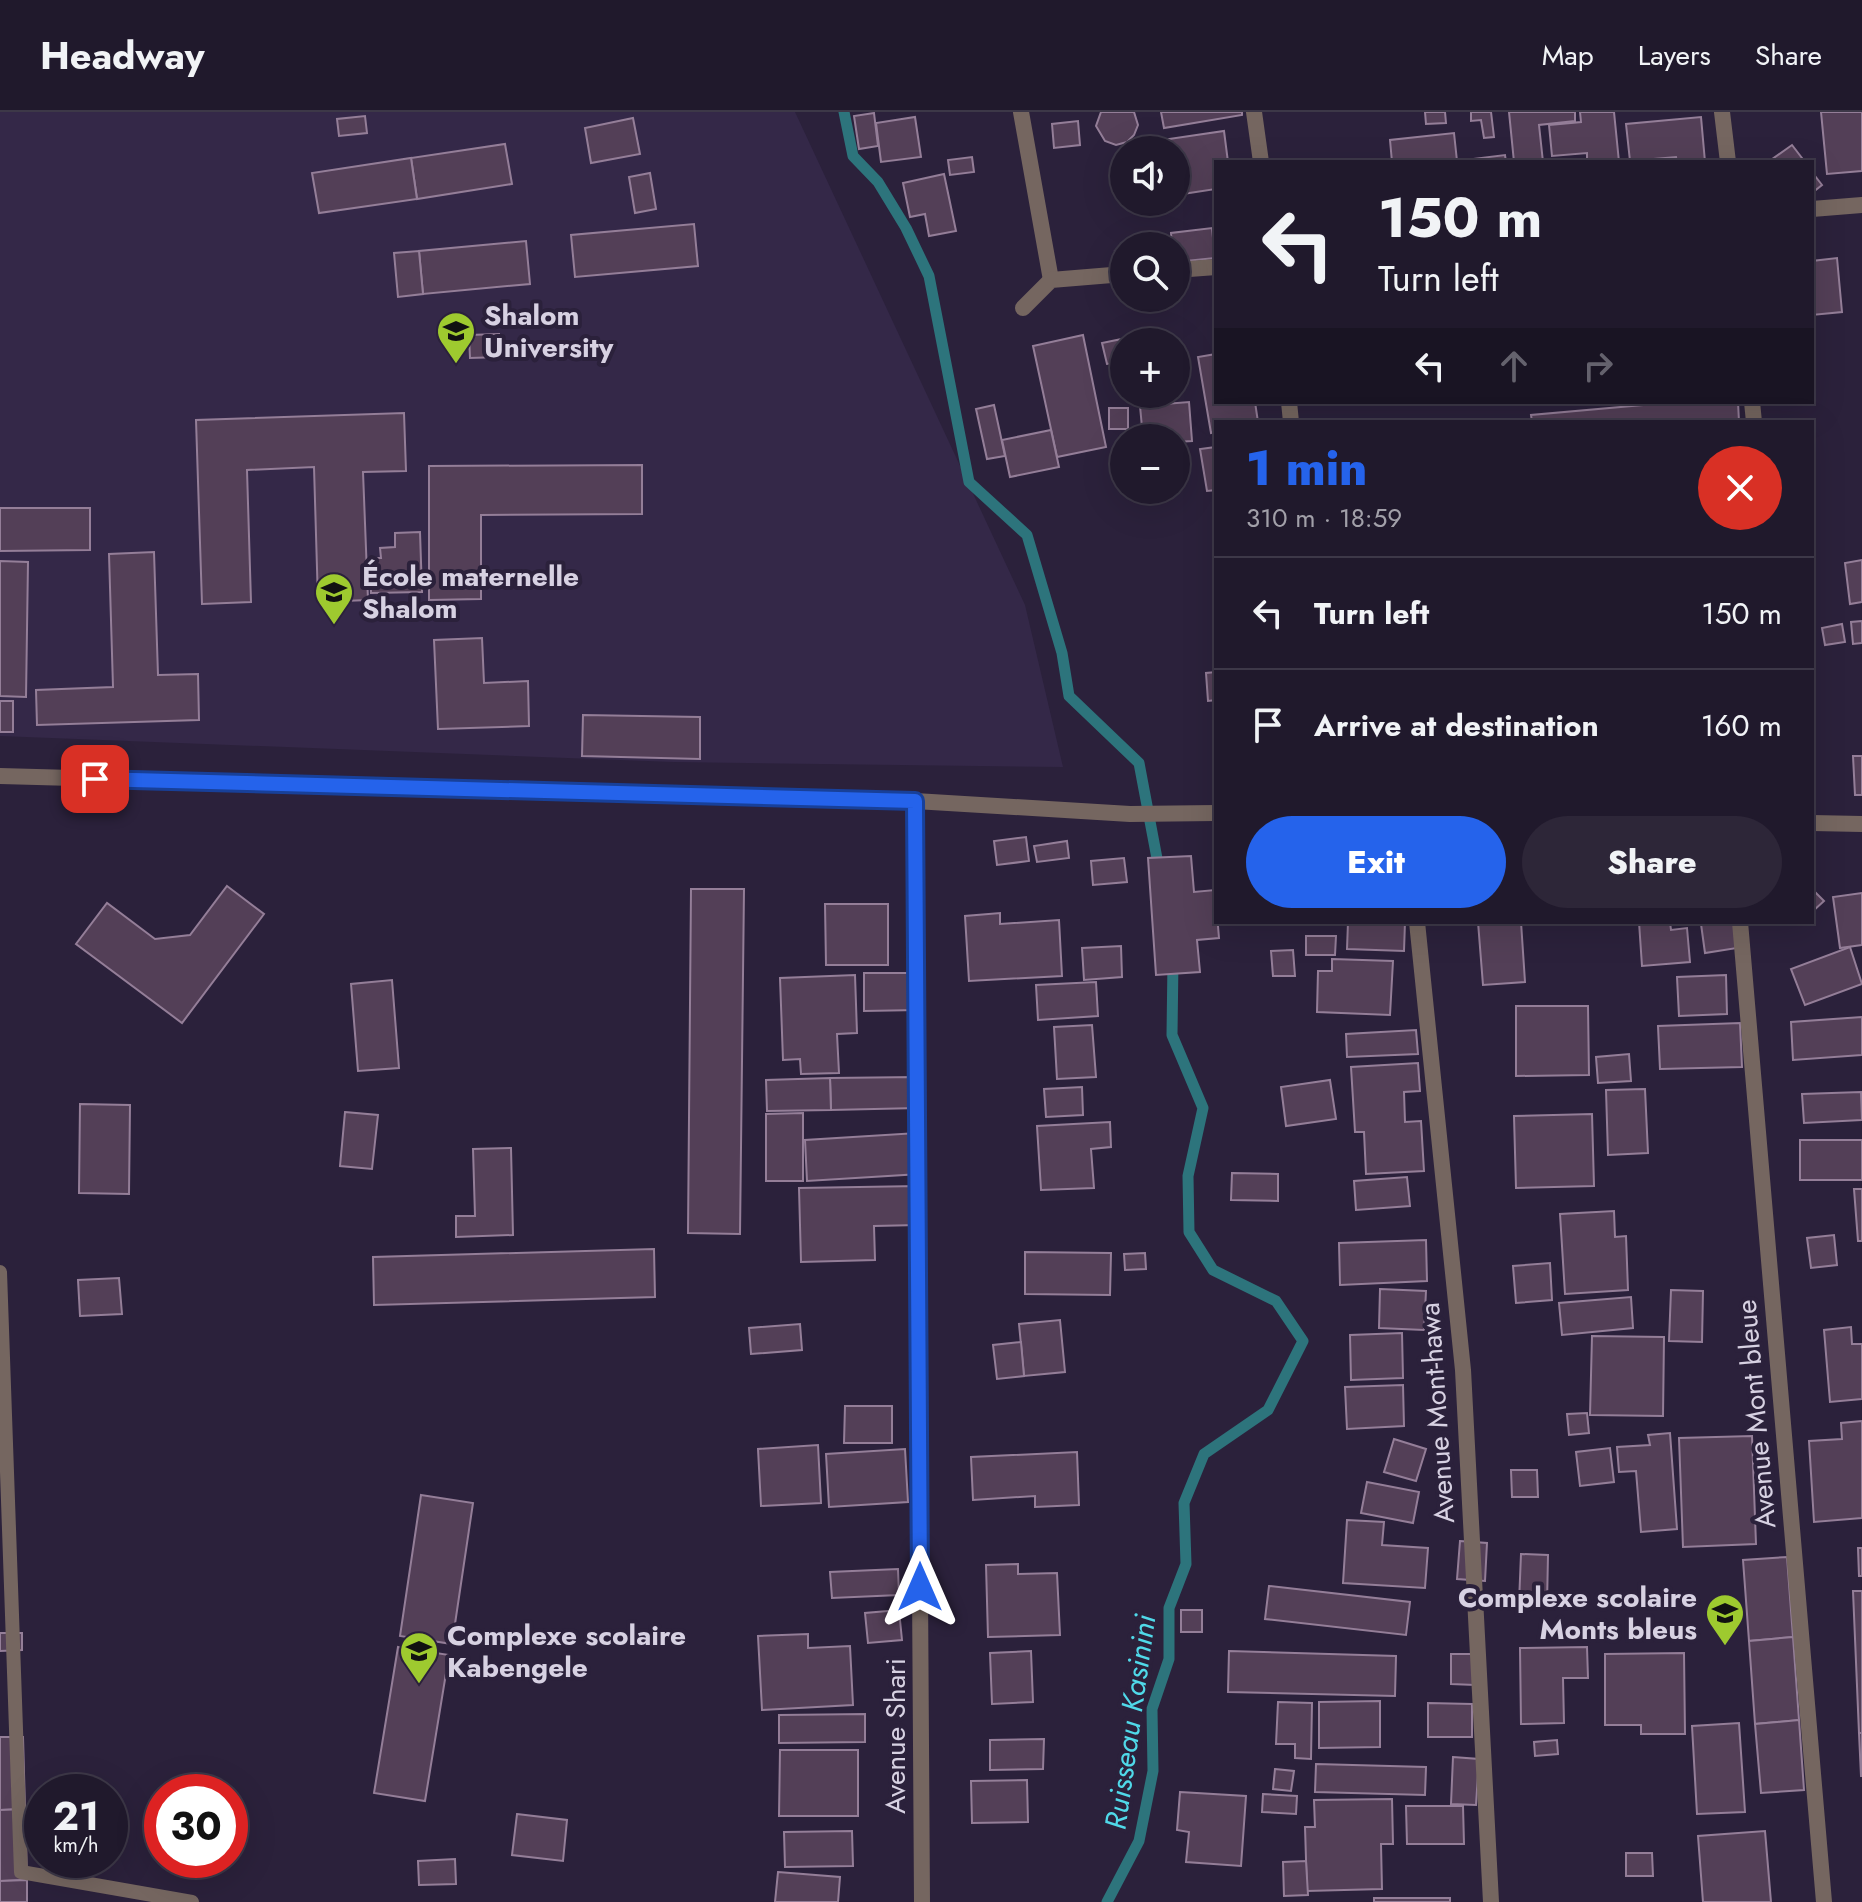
<!DOCTYPE html>
<meta charset="utf-8">
<style>
:root{--surface:#20192c;--page:#2d2638;--text:#f1f3f6;--muted:#a2a0a9;--line:#3d3848;--accent:#2563eb}
body{margin:0;font-family:Jost,sans-serif;background:var(--page);color:var(--text);height:100vh;display:flex;flex-direction:column;font-size:30px;white-space:nowrap}
*{box-sizing:border-box;margin:0}
p{font-size:26px;color:var(--muted)}
.icon{flex:none;width:44px;height:44px;fill:none;stroke:currentColor;stroke-width:2;stroke-linecap:round;stroke-linejoin:round}
.map{position:relative;flex:1;overflow:hidden}
.sheet{position:absolute;left:1214px;top:308px;width:600px;height:504px;display:flex;flex-direction:column;background:var(--surface);border-radius:0px;box-shadow:0 8px 32px #0002,0 0 0 2px var(--line)}
.sheet>*{flex:none}
.banner{position:absolute;left:1214px;top:48px;width:600px;height:244px;border-radius:0px;box-shadow:0 8px 32px #0002,0 0 0 2px var(--line);background:#20192c;color:var(--text);overflow:hidden}
.buttons{position:absolute;left:1110px;top:24px;display:grid;gap:16px}
.buttons a{display:grid;place-items:center;width:80px;height:80px;border-radius:50%;background:var(--surface);box-shadow:0 8px 32px #0002,0 0 0 2px var(--line);font-size:40px}
.speed{position:absolute;left:24px;top:1662px;display:flex;gap:16px;font-size:40px;font-weight:700;text-align:center}
.speed>*{display:grid;place-content:center;width:104px;height:104px;border-radius:50%;background:var(--surface);box-shadow:0 8px 32px #0002,0 0 0 2px var(--line);line-height:1}
.speed small{font-size:20px;font-weight:400}
.speed .limit{border:12px solid #d22;background:#fff;color:#111}
.pin{position:absolute;display:grid;place-items:center;width:68px;height:68px;color:#fff;margin:-34px;border-radius:16px;box-shadow:0 4px 12px #0006}
.me{position:absolute;width:88px;margin:-44px;rotate:0deg;stroke-linejoin:round;filter:drop-shadow(0 0 6px #0008)}
.turn{display:flex;align-items:center;gap:28px;height:168px;padding:0 32px;font-size:36px}
.turn .icon{width:104px;height:104px;stroke-width:2.5}
.turn b{display:block;font-size:56px;line-height:68px}
.lanes{display:flex;align-items:center;height:76px;padding:0 32px;background:#0003;justify-content:center;gap:40px;direction:ltr}
.lanes .off{opacity:.35}
.round{display:grid;place-items:center;flex:none;width:84px;height:84px;border-radius:42px;background:var(--page)}
.overview{display:flex;align-items:center;justify-content:space-between;height:136px;padding:0 32px}
h1{font-size:48px;font-weight:800;line-height:60px;color:var(--accent)}
.primary-button{display:flex;gap:16px;margin-top:auto;padding:16px 32px}
.primary-button a{flex:1;height:92px;border-radius:48px;background:var(--accent);color:#fff;font-size:32px;font-weight:800;line-height:92px;text-align:center}
.primary-button a+a{background:var(--page);color:var(--text)}
ul{padding:0;list-style:none}
li{display:flex;align-items:center;gap:24px;height:112px;padding:0 32px;border-top:2px solid var(--line)}
li div{flex:1}
li b{display:block;font-size:30px}
li em{font-style:normal}
header{display:flex;align-items:center;gap:48px;box-sizing:border-box;height:112px;padding:0 40px;background:var(--surface);border-bottom:2px solid var(--line)}
header strong{font-size:38px}
nav{display:flex;gap:44px;margin-inline-start:auto;font-size:28px}
.map>svg:first-child{display:block}
</style>
<header>
<strong>Headway</strong>
<nav><a>Map</a><a>Layers</a><a>Share</a></nav>
</header>
<div class="map">
<svg width="1862" height="1790" viewBox="0 0 1862 1790">
<rect width="100%" height="100%" fill="#2b213b"/>
<!-- built -->
<polygon fill="#342848" points="0,0 795,0 1025,493 1063,655 673,650 0,624"/>
<g fill="none" stroke-linecap="round" stroke-linejoin="round">
<!-- stream -->
<g stroke="#2d747c" stroke-width="11">
<polyline points="844,0 853,44 878,70 906,116 929,164 969,370 1027,423 1062,541 1069,584 1139,651 1159,757"/>
<polyline points="1107,1790 1139,1729 1153,1659 1152,1597 1169,1547 1169,1496 1186,1452 1184,1391 1204,1342 1268,1298 1303,1229 1276,1189 1213,1158 1189,1120 1188,1064 1203,996 1172,923 1173,849"/>
</g>
</g>
<!-- building -->
<g fill="#533f57" stroke="#947e98" stroke-width="2">
<polygon points="1101,0 1134,0 1138,13 1134,23 1127,30 1116,33 1105,29 1096,14"/>
<polygon points="1161,0 1242,0 1242,3 1164,16"/>
<polygon points="1425,0 1445,0 1446,11 1426,12"/>
<polygon points="1471,0 1491,0 1494,25 1484,26 1481,8 1471,9"/>
<polygon points="1509,0 1575,0 1575,9 1539,13 1543,50 1514,50"/>
<polygon points="1580,0 1614,0 1619,50 1587,50 1587,41 1552,44 1549,13 1581,10"/>
<polygon points="1821,0 1862,0 1862,59 1827,62"/>
<polygon points="874,1 878,34 859,37 854,4"/>
<polygon points="365,4 367,21 339,24 337,7"/>
<polygon points="915,5 921,45 881,50 876,11"/>
<polygon points="1701,5 1705,50 1677,50 1676,45 1630,49 1626,12"/>
<polygon points="633,6 640,42 591,51 585,16"/>
<polygon points="1078,9 1080,33 1054,36 1052,12"/>
<polygon points="1224,19 1228,50 1216,50 1216,77 1176,83 1176,38 1164,38 1162,28"/>
<polygon points="1454,21 1457,49 1505,43 1506,50 1392,50 1390,28"/>
<polygon points="505,32 512,72 417,87 411,46"/>
<polygon points="1792,33 1805,50 1768,50"/>
<polygon points="972,45 974,60 950,63 948,48"/>
<polygon points="411,46 417,87 319,101 312,61"/>
<polygon points="1812,60 1822,73 1812,81"/>
<polygon points="650,61 656,97 635,101 629,65"/>
<polygon points="944,62 956,119 929,124 925,102 910,105 903,71"/>
<polygon points="694,112 698,154 575,165 571,123"/>
<polygon points="1212,116 1215,146 1176,150 1176,134 1172,134 1171,121"/>
<polygon points="526,129 530,172 423,182 419,139"/>
<polygon points="1124,137 1124,165 1121,166 1115,139"/>
<polygon points="419,139 423,182 398,185 394,141"/>
<polygon points="1837,146 1842,200 1812,203 1812,149"/>
<polygon points="499,222 500,245 470,246 469,223"/>
<polygon points="1083,223 1106,335 1057,345 1033,234"/>
<polygon points="1141,223 1143,230 1124,230 1124,250 1107,252 1102,231"/>
<polygon points="1216,242 1216,290 1255,290 1258,310 1216,310 1216,320 1211,321 1198,245"/>
<polygon points="1189,290 1192,329 1176,330 1176,326 1143,326 1140,294"/>
<polygon points="1677,290 1738,290 1739,310 1532,310 1531,303"/>
<polygon points="994,293 1005,344 987,347 976,297"/>
<rect x="1109" y="296" width="19" height="21"/>
<polygon points="404,301 406,359 363,360 368,488 318,490 314,355 247,358 251,490 202,492 196,308"/>
<polygon points="1051,318 1059,355 1010,365 1002,328"/>
<polygon points="1216,335 1216,378 1207,379 1200,337"/>
<polygon points="642,353 642,402 481,403 481,487 429,488 429,354"/>
<polygon points="0,396 90,396 90,438 0,439"/>
<polygon points="420,420 422,480 371,481 370,446 381,446 380,436 395,435 395,421"/>
<polygon points="154,440 158,563 198,562 199,608 37,613 36,578 113,575 109,442"/>
<polygon points="1862,448 1862,490 1850,492 1845,451"/>
<polygon points="0,449 28,450 26,585 0,584"/>
<polygon points="1862,509 1862,531 1853,532 1851,510"/>
<polygon points="1842,512 1845,530 1825,533 1822,516"/>
<polygon points="482,526 484,571 528,569 529,614 438,617 434,528"/>
<polygon points="1216,560 1216,588 1208,589 1206,561"/>
<rect x="0" y="589" width="13" height="31"/>
<polygon points="583,603 700,605 700,647 582,644"/>
<polygon points="1853,644 1862,644 1862,683 1855,683"/>
<polygon points="1026,725 1029,749 997,753 994,729"/>
<polygon points="1067,729 1069,746 1037,750 1034,734"/>
<polygon points="1191,744 1194,780 1215,778 1219,826 1197,828 1200,860 1156,863 1148,746"/>
<polygon points="1124,746 1127,770 1093,773 1091,749"/>
<polygon points="227,774 264,802 182,911 76,832 107,791 155,827 190,823"/>
<polygon points="691,777 744,777 740,1122 688,1121"/>
<polygon points="1812,777 1824,789 1812,800"/>
<polygon points="1862,781 1862,833 1840,836 1833,785"/>
<polygon points="825,792 888,792 888,853 826,853"/>
<polygon points="1000,801 1000,812 1059,808 1062,864 969,869 965,804"/>
<polygon points="1348,810 1405,810 1404,839 1347,837"/>
<polygon points="1478,810 1521,810 1525,870 1483,873"/>
<polygon points="1639,810 1670,810 1671,818 1687,816 1690,850 1642,854"/>
<polygon points="1715,810 1734,810 1737,836 1705,841 1701,812"/>
<polygon points="1306,824 1336,824 1335,843 1306,843"/>
<polygon points="1121,834 1122,865 1084,868 1082,836"/>
<polygon points="1850,835 1862,872 1805,893 1791,857"/>
<polygon points="1293,838 1295,864 1273,864 1271,839"/>
<polygon points="1332,847 1393,849 1390,903 1317,900 1318,859 1332,859"/>
<polygon points="864,861 918,861 918,898 864,899"/>
<polygon points="855,863 857,921 837,922 839,961 801,962 800,947 783,948 780,866"/>
<polygon points="1726,863 1727,902 1679,904 1677,865"/>
<polygon points="392,868 399,956 358,959 351,872"/>
<polygon points="1096,870 1098,904 1038,908 1036,873"/>
<polygon points="1516,894 1588,894 1589,963 1516,964"/>
<polygon points="1862,905 1862,943 1793,948 1791,910"/>
<polygon points="1740,911 1742,955 1660,957 1658,914"/>
<polygon points="1092,913 1096,965 1057,967 1054,915"/>
<polygon points="1416,918 1418,942 1347,945 1346,922"/>
<polygon points="1629,942 1631,969 1598,971 1596,945"/>
<polygon points="1418,951 1420,979 1404,980 1405,1010 1421,1009 1424,1059 1366,1062 1364,1020 1355,1020 1351,955"/>
<polygon points="917,965 918,996 831,998 830,966"/>
<polygon points="830,966 831,998 767,999 766,968"/>
<polygon points="1330,968 1336,1007 1286,1014 1281,975"/>
<polygon points="1082,975 1083,1003 1046,1005 1044,977"/>
<polygon points="1645,977 1648,1041 1608,1043 1606,978"/>
<polygon points="1861,980 1862,1008 1804,1011 1802,982"/>
<polygon points="80,992 130,993 129,1082 79,1081"/>
<polygon points="345,1000 378,1003 372,1057 340,1054"/>
<polygon points="803,1001 803,1069 766,1069 766,1002"/>
<polygon points="1592,1002 1594,1074 1516,1076 1514,1004"/>
<polygon points="1110,1010 1111,1035 1091,1037 1094,1076 1041,1078 1037,1014"/>
<polygon points="917,1021 920,1062 807,1069 805,1028"/>
<rect x="1800" y="1028" width="62" height="40"/>
<polygon points="511,1036 513,1123 456,1125 456,1104 475,1104 473,1037"/>
<polygon points="1232,1061 1278,1062 1278,1089 1231,1088"/>
<polygon points="1407,1065 1410,1094 1356,1098 1354,1069"/>
<polygon points="918,1074 918,1113 874,1114 875,1148 801,1150 799,1076"/>
<polygon points="1854,1077 1862,1077 1862,1129 1858,1129"/>
<polygon points="1614,1099 1615,1125 1626,1124 1628,1178 1565,1182 1560,1102"/>
<polygon points="1834,1123 1837,1153 1811,1156 1807,1126"/>
<polygon points="1426,1128 1427,1169 1340,1173 1339,1131"/>
<polygon points="654,1137 655,1185 374,1193 373,1145"/>
<polygon points="1025,1140 1111,1141 1110,1183 1025,1182"/>
<polygon points="1145,1141 1146,1157 1125,1158 1124,1142"/>
<polygon points="1550,1151 1552,1188 1516,1191 1513,1154"/>
<polygon points="119,1166 122,1202 80,1204 78,1168"/>
<polygon points="1380,1177 1426,1179 1424,1218 1379,1216"/>
<polygon points="1671,1178 1703,1179 1702,1230 1669,1229"/>
<polygon points="1631,1185 1633,1216 1562,1223 1559,1191"/>
<polygon points="1060,1208 1065,1260 1024,1264 1019,1212"/>
<polygon points="800,1212 802,1238 751,1242 749,1216"/>
<polygon points="1851,1215 1852,1232 1862,1232 1862,1287 1830,1290 1824,1218"/>
<polygon points="1402,1221 1403,1266 1351,1268 1350,1223"/>
<polygon points="1592,1224 1664,1225 1663,1304 1590,1303"/>
<polygon points="1021,1230 1024,1264 997,1267 993,1233"/>
<polygon points="1403,1273 1404,1314 1347,1317 1345,1275"/>
<polygon points="845,1294 892,1294 892,1331 844,1331"/>
<polygon points="1587,1301 1589,1321 1569,1323 1567,1302"/>
<polygon points="1862,1309 1862,1406 1814,1410 1809,1329 1842,1327 1841,1311"/>
<polygon points="1670,1321 1677,1417 1641,1420 1636,1359 1619,1360 1617,1335 1650,1333 1648,1323"/>
<polygon points="1752,1324 1756,1432 1683,1435 1679,1326"/>
<polygon points="1394,1327 1426,1337 1416,1369 1384,1360"/>
<polygon points="818,1333 821,1391 761,1394 758,1337"/>
<polygon points="1610,1336 1614,1370 1580,1374 1576,1340"/>
<polygon points="905,1337 908,1390 829,1395 826,1342"/>
<polygon points="1077,1340 1079,1393 1035,1395 1035,1384 973,1388 971,1345"/>
<polygon points="1511,1358 1537,1358 1538,1385 1512,1385"/>
<polygon points="1367,1370 1419,1380 1413,1411 1361,1401"/>
<polygon points="421,1383 473,1391 452,1532 400,1524"/>
<polygon points="1347,1408 1384,1410 1382,1433 1428,1436 1425,1476 1343,1471"/>
<polygon points="1460,1429 1487,1431 1485,1469 1457,1467"/>
<polygon points="1858,1436 1862,1436 1862,1464 1859,1464"/>
<polygon points="1521,1442 1548,1443 1547,1492 1519,1491"/>
<polygon points="1787,1445 1793,1525 1749,1529 1743,1448"/>
<polygon points="1018,1452 1018,1462 1057,1461 1060,1523 988,1525 986,1453"/>
<polygon points="898,1457 899,1483 832,1486 830,1460"/>
<polygon points="1269,1474 1410,1490 1406,1523 1265,1507"/>
<polygon points="1853,1479 1862,1479 1862,1621 1859,1621"/>
<polygon points="899,1498 902,1528 868,1531 865,1501"/>
<rect x="1181" y="1498" width="21" height="22"/>
<polygon points="0,1521 22,1521 22,1538 0,1539"/>
<polygon points="808,1522 808,1536 850,1534 853,1593 762,1598 758,1524"/>
<polygon points="1793,1525 1799,1608 1755,1612 1749,1529"/>
<polygon points="398,1535 449,1543 425,1689 374,1681"/>
<polygon points="1587,1535 1588,1566 1563,1566 1564,1611 1521,1612 1520,1536"/>
<polygon points="1031,1539 1033,1590 992,1592 990,1541"/>
<polygon points="1229,1539 1396,1544 1395,1584 1228,1580"/>
<polygon points="1684,1541 1685,1622 1641,1622 1641,1613 1605,1613 1605,1542"/>
<polygon points="1451,1542 1475,1542 1475,1573 1451,1572"/>
<polygon points="1380,1589 1380,1635 1319,1636 1319,1590"/>
<polygon points="1278,1590 1312,1591 1311,1647 1295,1646 1295,1632 1276,1632"/>
<polygon points="1428,1591 1472,1592 1472,1625 1428,1625"/>
<polygon points="865,1602 865,1630 779,1631 779,1603"/>
<polygon points="1799,1608 1804,1678 1761,1681 1755,1612"/>
<polygon points="1739,1611 1745,1700 1697,1702 1692,1614"/>
<polygon points="1859,1621 1862,1621 1862,1664 1861,1664"/>
<polygon points="0,1625 23,1625 25,1697 0,1698"/>
<polygon points="1044,1627 1043,1657 990,1658 990,1628"/>
<polygon points="1557,1628 1558,1642 1535,1644 1534,1630"/>
<polygon points="780,1638 858,1638 858,1704 779,1704"/>
<polygon points="1453,1645 1479,1647 1476,1693 1451,1692"/>
<polygon points="1316,1652 1426,1655 1425,1683 1315,1680"/>
<polygon points="1275,1657 1294,1659 1291,1679 1273,1677"/>
<polygon points="1027,1668 1028,1710 972,1711 971,1669"/>
<polygon points="1180,1680 1246,1684 1241,1754 1186,1750 1189,1720 1177,1718"/>
<polygon points="1263,1682 1297,1684 1296,1702 1262,1700"/>
<polygon points="1392,1687 1393,1732 1381,1732 1382,1777 1307,1779 1305,1715 1315,1715 1314,1688"/>
<polygon points="1406,1694 1463,1694 1464,1732 1407,1732"/>
<polygon points="25,1697 27,1768 0,1769 0,1698"/>
<polygon points="517,1702 567,1708 563,1749 512,1743"/>
<polygon points="852,1719 853,1754 785,1755 784,1720"/>
<polygon points="1765,1719 1771,1790 1703,1790 1698,1724"/>
<polygon points="1626,1741 1652,1741 1653,1764 1626,1764"/>
<polygon points="455,1747 456,1772 419,1773 418,1749"/>
<polygon points="1306,1749 1308,1783 1284,1784 1283,1750"/>
<polygon points="778,1760 840,1765 838,1790 775,1790"/>
<polygon points="27,1768 27,1790 0,1790 0,1769"/>
<rect x="1374" y="1786" width="76" height="4"/>
</g>
<g fill="none" stroke-linecap="round" stroke-linejoin="round">
<!-- service -->
<polyline stroke="#756660" stroke-width="14" points="0,1160 21,1760 192,1790"/>
<!-- minor -->
<g stroke="#756660" stroke-width="16">
<polyline points="1021,0 1051,168"/>
<polyline points="1254,0 1261,50"/>
<polyline points="1722,0 1728,50"/>
<polyline points="1812,97 1862,93"/>
<polyline points="1176,158 1216,155"/>
<polyline points="1023,196 1051,168 1124,162"/>
<polyline points="1289,290 1291,310"/>
<polyline points="1752,290 1754,310"/>
<polyline points="0,664 915,689 1130,702 1216,701"/>
<polyline points="915,689 922,1790"/>
<polyline points="1812,711 1862,712"/>
<polyline points="1417,810 1463,1258 1491,1790"/>
<polyline points="1740,810 1824,1790"/>
</g>
</g>
<g fill="none" stroke-linecap="round" stroke-linejoin="round">
<!-- route casing -->
<g stroke="#184099" stroke-width="20">
<polyline id="route" points="95,667 915,689 920,1475"/>
</g>
<!-- route -->
<use href="#route" stroke="#2563eb" stroke-width="14"/>
</g>
<!-- icons -->
<defs>
<g id="university-pin" transform="scale(2)"><path d="M0 17L-7.5 6A9.5 9.5 0 1 1 7.5 6Z" fill="#9eca2f" stroke="#2b213b"/><path d="M0-5L7-2L0 1L-7-2ZM-4 1L0 2.5L4 1V4Q0 6-4 4Z" fill="#111"/></g>
<g id="school-pin" transform="scale(2)"><path d="M0 17L-7.5 6A9.5 9.5 0 1 1 7.5 6Z" fill="#9eca2f" stroke="#2b213b"/><path d="M0-5L7-2L0 1L-7-2ZM-4 1L0 2.5L4 1V4Q0 6-4 4Z" fill="#111"/></g>
</defs>
<g fill-rule="evenodd">
<use href="#university-pin" x="456" y="219"/>
<use href="#school-pin" x="334" y="480"/>
<use href="#school-pin" x="1725" y="1501"/>
<use href="#school-pin" x="419" y="1539"/>
</g>
<g text-anchor="middle" dominant-baseline="central" stroke-width="8" stroke-linejoin="round" paint-order="stroke">
<!-- poi labels -->
<g font-size="28" font-weight="bold" fill="#d7d1e2" stroke="#2b213b" text-anchor="start">
<text x="484" y="203">Shalom<tspan x="484" dy="32">University</tspan></text>
<text x="362" y="464">École maternelle<tspan x="362" dy="32">Shalom</tspan></text>
<text x="1697" y="1485" text-anchor="end">Complexe scolaire<tspan x="1697" dy="32">Monts bleus</tspan></text>
<text x="447" y="1523">Complexe scolaire<tspan x="447" dy="32">Kabengele</tspan></text>
</g>
<!-- street labels -->
<g font-size="28" fill="#d7d1e2" stroke="#2b213b">
<text transform="translate(1437 1301) rotate(-94)">Avenue Mont-hawa</text>
<text transform="translate(1756 1302) rotate(-95)">Avenue Mont bleue</text>
<text transform="translate(895 1624) rotate(-90)">Avenue Shari</text>
</g>
<!-- water labels -->
<g font-size="30" font-style="italic" fill="#50d9e9" stroke="#2b213b">
<text transform="translate(1130 1610) rotate(-82)">Ruisseau Kasinini</text>
</g>
</g>
</svg>
<div class="buttons">
<a><svg class="icon" aria-label="sound" viewBox="0 0 24 24"><path d="M4 9h4l5-4v14l-5-4H4zM17 9q2 3 0 6"/></svg></a>
<a><svg class="icon" aria-label="search" viewBox="0 0 24 24"><circle cx="10" cy="10" r="6"/><path d="M15 15l6 6"/></svg></a>
<a>+</a>
<a>−</a>
</div>
<div class="speed"><div>21<small>km/h</small></div><div class="limit">30</div></div>
<div class="pin" style="left:95px;top:667px;background:#d93025"><svg class="icon" aria-label="arrive" viewBox="0 0 24 24"><path d="M6 21V4h12l-3 4 3 4H6"/></svg></div>
<svg class="me" style="left:920px;top:1475px" viewBox="-20 -20 40 40"><path d="M0-17L14 15 0 8-14 15z" fill="#2563eb" stroke="#fff" stroke-width="4"/></svg>
<div class="banner">
<div class="turn"><svg class="icon" aria-label="left" viewBox="0 0 24 24"><path d="M17 20v-9H6M10 6l-5 5 5 5"/></svg><div><b>150 m</b>Turn left</div></div>
<div class="lanes"><svg class="icon" aria-label="left" viewBox="0 0 24 24"><path d="M17 20v-9H6M10 6l-5 5 5 5"/></svg><svg class="icon off" aria-label="ahead" viewBox="0 0 24 24"><path d="M12 20V5M6 11l6-6 6 6"/></svg><svg class="icon off" aria-label="right" viewBox="0 0 24 24"><path d="M7 20v-9h11M14 6l5 5-5 5"/></svg></div>
</div>
<section class="sheet">
<div class="overview"><div><h1>1 min</h1><p>310 m · 18:59</p></div><a class="round" style="background:#d93025;color:#fff"><svg class="icon" aria-label="close" viewBox="0 0 24 24"><path d="M6 6l12 12M18 6L6 18"/></svg></a></div>
<ul>
<li><svg class="icon" aria-label="left" viewBox="0 0 24 24"><path d="M17 20v-9H6M10 6l-5 5 5 5"/></svg><div><b>Turn left</b></div><em>150 m</em></li>
<li><svg class="icon" aria-label="arrive" viewBox="0 0 24 24"><path d="M6 21V4h12l-3 4 3 4H6"/></svg><div><b>Arrive at destination</b></div><em>160 m</em></li>
</ul>
<div class="primary-button"><a>Exit</a><a>Share</a></div>
</section>
</div>
